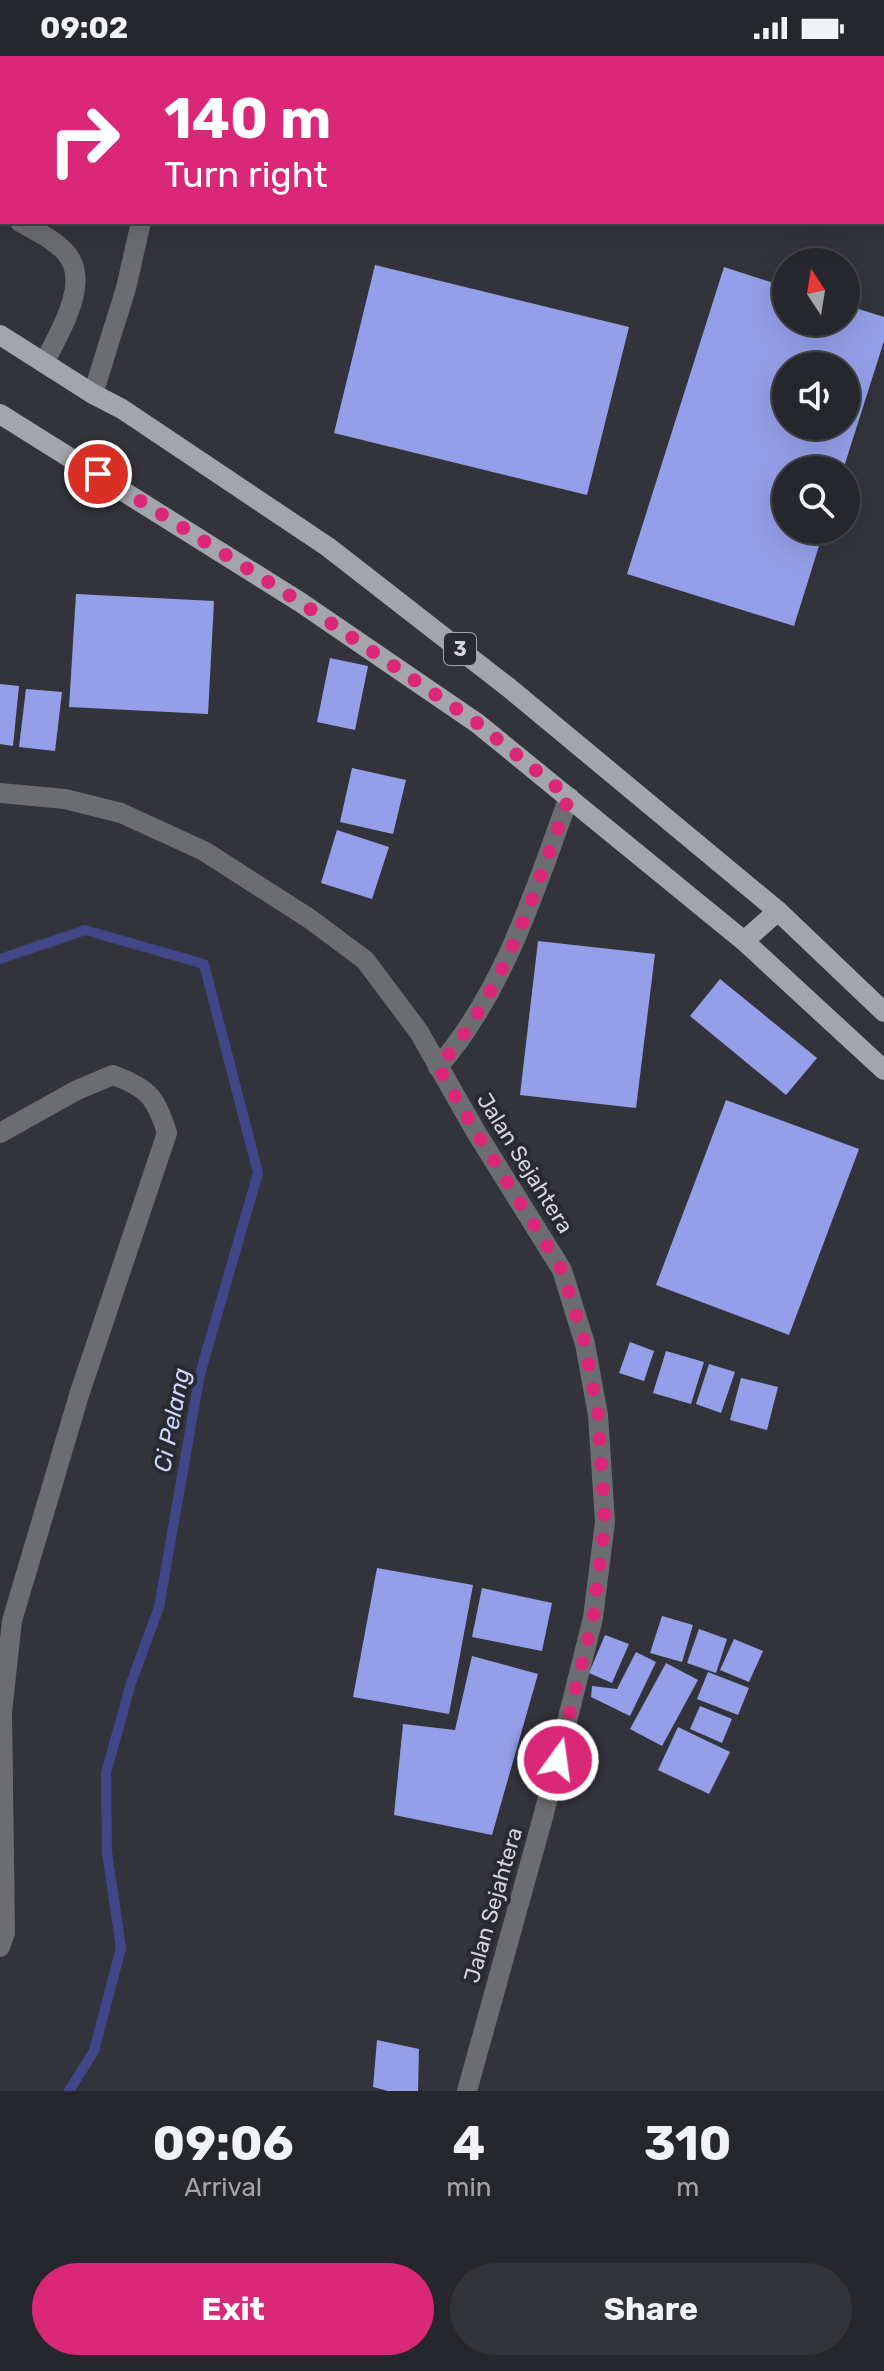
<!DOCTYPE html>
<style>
:root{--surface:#26272c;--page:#323338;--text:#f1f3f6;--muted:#a4a5a9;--line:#424448;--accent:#db2777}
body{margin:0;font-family:Rubik,sans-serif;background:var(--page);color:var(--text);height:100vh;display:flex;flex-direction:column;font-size:30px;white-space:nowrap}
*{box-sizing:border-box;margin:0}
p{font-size:26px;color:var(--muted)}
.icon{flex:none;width:44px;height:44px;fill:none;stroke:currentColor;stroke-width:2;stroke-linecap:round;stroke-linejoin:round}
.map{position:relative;height:2035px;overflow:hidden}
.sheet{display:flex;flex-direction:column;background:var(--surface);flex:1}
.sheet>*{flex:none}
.top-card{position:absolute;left:0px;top:0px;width:884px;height:168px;box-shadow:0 8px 32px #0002,0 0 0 2px var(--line);background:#db2777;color:#fff;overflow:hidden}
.needle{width:52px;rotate:348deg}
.buttons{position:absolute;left:772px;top:192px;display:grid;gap:16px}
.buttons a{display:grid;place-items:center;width:88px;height:88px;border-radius:50%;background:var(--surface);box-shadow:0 8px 32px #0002,0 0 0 2px var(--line);font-size:40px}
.pin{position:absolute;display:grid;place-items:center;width:68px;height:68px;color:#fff;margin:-34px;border:4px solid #fff;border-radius:50%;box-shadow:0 2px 8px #0007}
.me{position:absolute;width:88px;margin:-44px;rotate:14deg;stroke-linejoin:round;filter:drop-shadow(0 0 6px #0008)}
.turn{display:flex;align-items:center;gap:28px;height:168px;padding:0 32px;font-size:36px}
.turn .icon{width:104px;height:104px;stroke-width:2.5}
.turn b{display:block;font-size:56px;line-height:68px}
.eta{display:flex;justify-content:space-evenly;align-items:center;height:136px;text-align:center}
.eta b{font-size:48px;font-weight:700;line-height:56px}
.action{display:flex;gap:16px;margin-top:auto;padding:16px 32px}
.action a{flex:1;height:92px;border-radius:48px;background:var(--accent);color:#fff;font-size:32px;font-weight:700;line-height:92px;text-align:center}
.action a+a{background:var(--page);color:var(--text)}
.status{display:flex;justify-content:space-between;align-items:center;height:56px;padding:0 40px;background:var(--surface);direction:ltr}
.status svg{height:22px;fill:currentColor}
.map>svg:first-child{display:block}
</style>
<div class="status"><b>09:02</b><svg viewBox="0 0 49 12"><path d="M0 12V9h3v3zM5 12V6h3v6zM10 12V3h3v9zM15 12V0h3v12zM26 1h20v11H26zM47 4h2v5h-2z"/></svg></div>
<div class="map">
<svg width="884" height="2035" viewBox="0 0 884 2035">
<rect width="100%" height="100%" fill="#33343b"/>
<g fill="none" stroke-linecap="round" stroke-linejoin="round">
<!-- stream -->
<polyline stroke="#404688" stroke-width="10" points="0,903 85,874 204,908 258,1117 200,1318 159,1551 131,1627 106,1717 107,1796 121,1892 94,1995 69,2035"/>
</g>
<!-- building -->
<g fill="#959fe9" fill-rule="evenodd">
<polygon points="375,209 629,271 587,439 334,377"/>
<path d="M724,211L786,231V266H846V249L884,261V285L843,414H786V474H824L794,570L627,518ZM786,310H846V370H786Z"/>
<polygon points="76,538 214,545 208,658 69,651"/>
<polygon points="330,602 368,610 355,674 317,666"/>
<polygon points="0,628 19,630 13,690 0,688"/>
<polygon points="26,633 62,636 55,695 19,691"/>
<polygon points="352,712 406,724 393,778 340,766"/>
<polygon points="337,774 389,791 372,843 321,827"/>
<polygon points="538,885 655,898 636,1052 520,1039"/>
<polygon points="720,923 817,1002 786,1039 690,960"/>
<polygon points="726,1044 859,1093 789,1279 656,1229"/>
<polygon points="630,1286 654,1295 644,1325 619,1317"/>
<polygon points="666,1295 704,1306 691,1348 653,1337"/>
<polygon points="709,1308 735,1316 721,1357 696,1348"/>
<polygon points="741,1322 778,1331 767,1374 730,1364"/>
<polygon points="377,1512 473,1529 449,1658 353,1641"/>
<polygon points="482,1532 552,1547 542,1595 472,1581"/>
<polygon points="662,1560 693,1569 682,1606 650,1597"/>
<polygon points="699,1573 727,1583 716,1617 687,1607"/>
<polygon points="605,1579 629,1588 612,1627 589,1617"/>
<polygon points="734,1583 763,1595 749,1626 720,1614"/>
<polygon points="636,1596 656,1606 630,1660 591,1641 592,1630 617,1633"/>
<polygon points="472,1600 538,1618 492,1779 394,1759 403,1668 455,1674"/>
<polygon points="666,1607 698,1624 662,1690 630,1673"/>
<polygon points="708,1616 749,1632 738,1659 697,1643"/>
<polygon points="700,1650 732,1663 722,1687 690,1673"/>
<polygon points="678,1671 730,1696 709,1738 658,1714"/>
<polygon points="377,1984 419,1993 418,2035 388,2035 373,2031"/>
</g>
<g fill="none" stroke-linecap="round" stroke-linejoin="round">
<!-- minor -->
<g stroke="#6c6d71" stroke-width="20">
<polyline points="179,2 179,0"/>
<polyline points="0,155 2,156"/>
<path d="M20,166C35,175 54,183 66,197C92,226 58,279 44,307"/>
<polyline points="93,338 126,232 141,166"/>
<polyline points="0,737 65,743 121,757 204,795 310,863 365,904 419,976 476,1076 562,1214 585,1288 598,1359 605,1466 593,1562 543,1761 467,2035"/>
<path d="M438,1011C504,935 535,834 569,741"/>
<path d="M0,1077L77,1034L113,1019C148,1032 156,1041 167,1077L79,1339L12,1565L2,1656L5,1877L0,1891"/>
</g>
<!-- major -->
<g stroke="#a3a5ac" stroke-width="20">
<polyline points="0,279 93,338 122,353 328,491 508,631 778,855 884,956"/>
<polyline points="0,358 300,546 477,667 744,885 884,1014"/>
<polyline points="744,885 778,855"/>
</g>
</g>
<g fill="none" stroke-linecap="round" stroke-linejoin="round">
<!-- route -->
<path stroke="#db2777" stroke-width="14" stroke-dasharray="0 25.2" d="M98,418L300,546L477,667L569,741C535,834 505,935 438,1011L476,1076L562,1214L585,1288L598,1359L605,1466L593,1562L558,1704"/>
</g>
<g text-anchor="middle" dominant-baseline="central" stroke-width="8" stroke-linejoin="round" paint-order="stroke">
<!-- shield labels -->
<rect fill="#292a31" stroke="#a1a2a7" stroke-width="2" x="444" y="577" width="32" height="32" rx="6"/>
<g font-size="20" font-weight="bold" fill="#d4d5d9">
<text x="460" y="593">3</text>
</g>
<!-- street labels -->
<g font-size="22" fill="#d4d5d9" stroke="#292a31">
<text transform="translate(525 1107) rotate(58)">Jalan Sejahtera</text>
<text transform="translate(493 1849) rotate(-74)">Jalan Sejahtera</text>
</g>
<!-- water labels -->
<g font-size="24" font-style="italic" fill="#ced5fd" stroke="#292a31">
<text transform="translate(172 1364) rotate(-79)">Ci Pelang</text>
</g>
</g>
</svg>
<div class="buttons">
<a><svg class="needle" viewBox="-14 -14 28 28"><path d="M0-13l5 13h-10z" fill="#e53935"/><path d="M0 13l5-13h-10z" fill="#a4a5a9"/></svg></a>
<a><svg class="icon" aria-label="sound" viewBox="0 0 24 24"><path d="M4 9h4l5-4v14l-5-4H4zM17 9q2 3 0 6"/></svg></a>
<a><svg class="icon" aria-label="search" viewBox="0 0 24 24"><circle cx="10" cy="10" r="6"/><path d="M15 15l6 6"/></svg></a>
</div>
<div class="pin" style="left:98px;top:418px;background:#d93025"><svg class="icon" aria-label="arrive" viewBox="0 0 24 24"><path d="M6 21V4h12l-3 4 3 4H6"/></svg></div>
<svg class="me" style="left:558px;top:1704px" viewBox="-20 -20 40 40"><circle r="17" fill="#db2777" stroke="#fff" stroke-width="3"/><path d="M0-11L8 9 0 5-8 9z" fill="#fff"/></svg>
<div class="top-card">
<div class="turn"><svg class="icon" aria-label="right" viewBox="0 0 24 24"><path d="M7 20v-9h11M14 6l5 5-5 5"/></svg><div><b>140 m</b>Turn right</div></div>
</div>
</div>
<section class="sheet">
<div class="eta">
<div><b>09:06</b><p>Arrival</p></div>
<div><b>4</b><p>min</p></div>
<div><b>310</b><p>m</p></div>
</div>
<div class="action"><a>Exit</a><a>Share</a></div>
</section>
